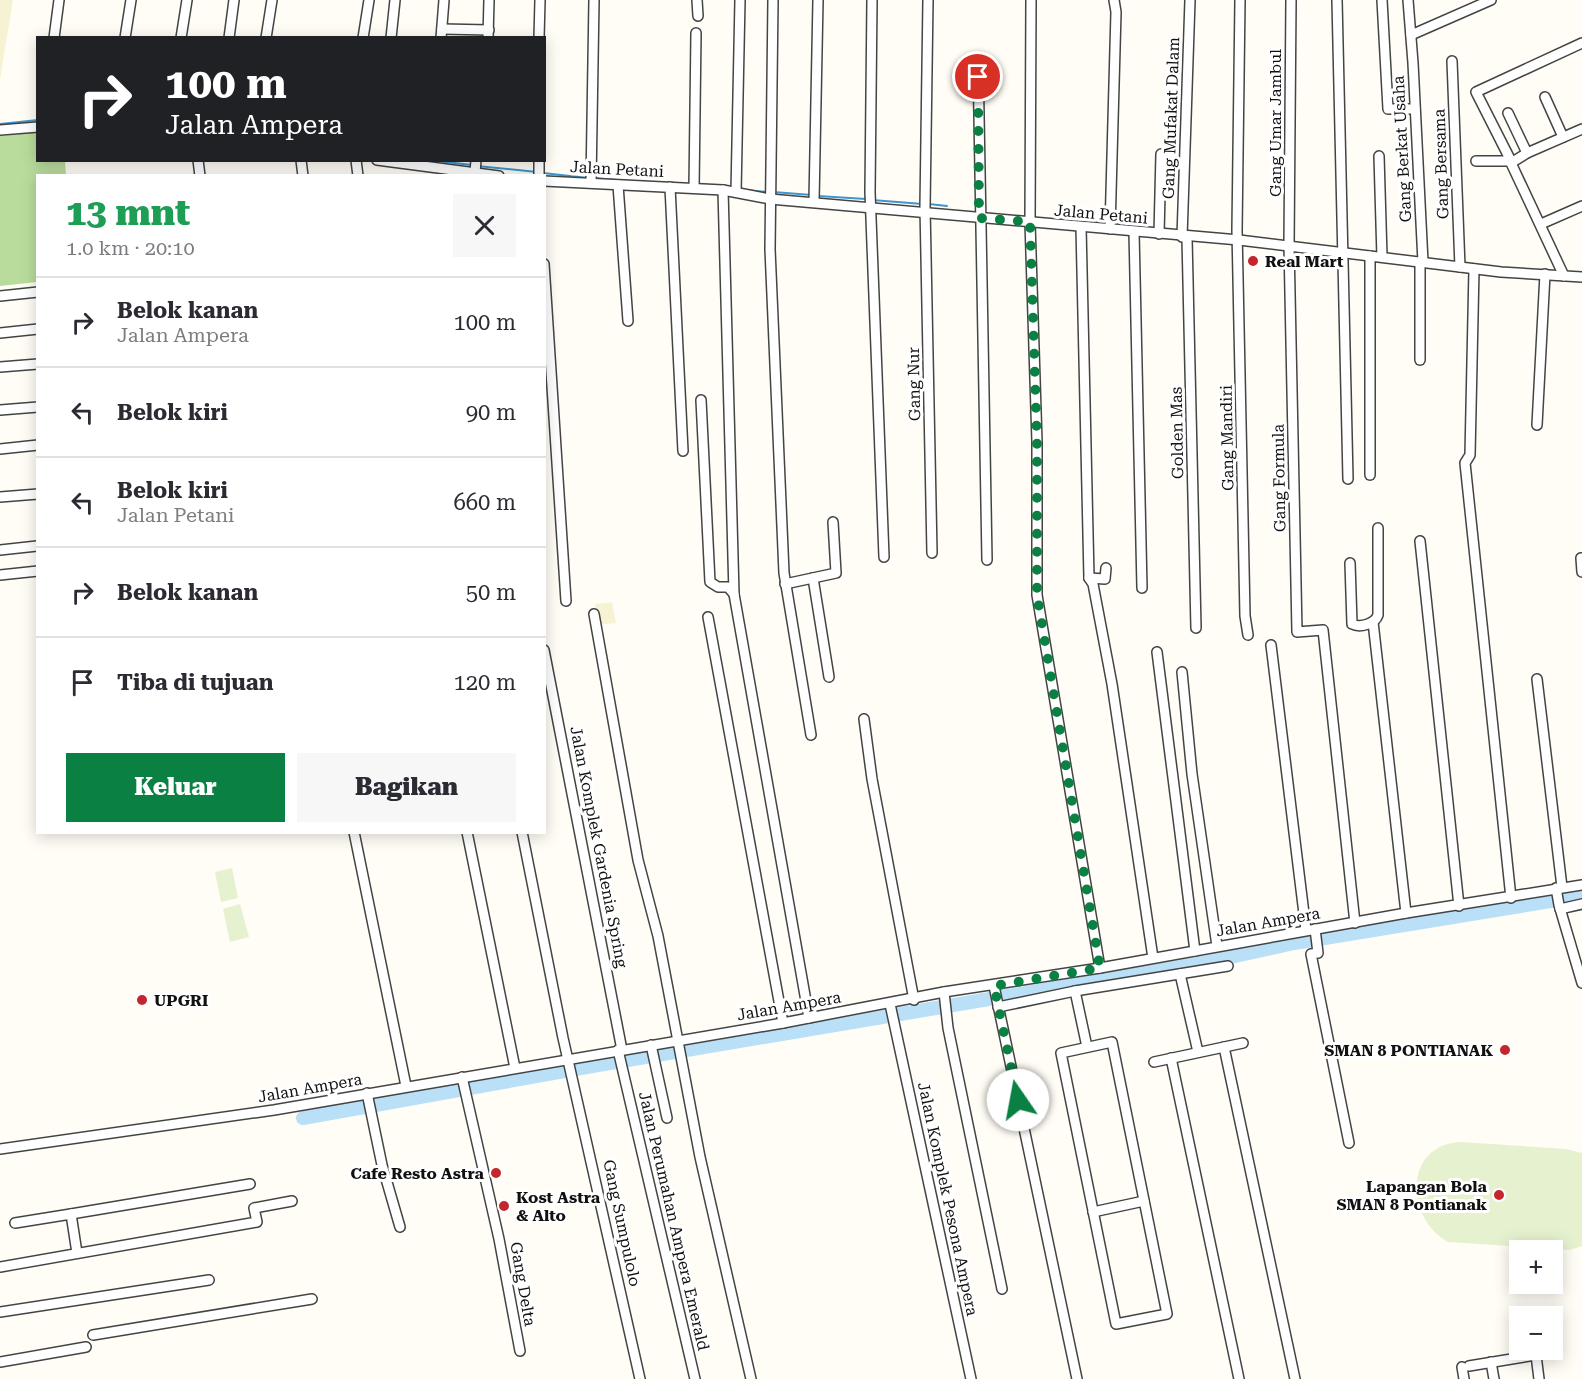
<!DOCTYPE html>
<html lang="id">
<meta charset="utf-8">
<style>
:root{--surface:#fff;--page:#f7f7f7;--text:#2b2b33;--muted:#7c7c81;--line:#e1e1e2;--accent:#0b8043}
body{margin:0;font-family:"Roboto Serif",serif;background:var(--page);color:var(--text);height:100vh;display:flex;flex-direction:column;font-size:22px;white-space:nowrap}
*{box-sizing:border-box;margin:0}
p{font-size:20px;color:var(--muted)}
.icon{flex:none;width:33px;height:33px;fill:none;stroke:currentColor;stroke-width:2;stroke-linecap:round;stroke-linejoin:round}
.map{position:relative;flex:1;overflow:hidden}
.details{position:absolute;left:36px;top:174px;width:510px;height:660px;display:flex;flex-direction:column;background:var(--surface);border-radius:0px;box-shadow:0 3px 15px #0003}
.details>*{flex:none}
.hud{position:absolute;left:36px;top:36px;width:510px;height:126px;border-radius:0px;box-shadow:0 3px 15px #0003;background:#202124;color:#fff;overflow:hidden}
.buttons{position:absolute;left:1509px;top:1240px;display:grid;gap:12px}
.buttons a{display:grid;place-items:center;width:54px;height:54px;border-radius:0px;background:var(--surface);box-shadow:0 3px 15px #0003;font-size:30px}
.pin{position:absolute;display:grid;place-items:center;width:51px;height:51px;color:#fff;margin:-26px;border:3px solid #fff;border-radius:50%;box-shadow:0 2px 6px #0007}
.me{position:absolute;width:66px;margin:-33px;rotate:348deg;stroke-linejoin:round;filter:drop-shadow(0 0 4px #0008)}
.turn{display:flex;align-items:center;gap:21px;height:126px;padding:0 30px;font-size:27px}
.turn .icon{width:78px;height:78px;stroke-width:2.5}
.turn b{display:block;font-size:42px;line-height:51px}
.round{display:grid;place-items:center;flex:none;width:63px;height:63px;border-radius:0px;background:var(--page)}
.headline{display:flex;align-items:center;justify-content:space-between;height:102px;padding:0 30px}
h1{font-size:36px;font-weight:800;line-height:45px;color:#1e9e55}
.action{display:flex;gap:12px;margin-top:auto;padding:12px 30px}
.action a{flex:1;height:69px;border-radius:0px;background:var(--accent);color:#fff;font-size:24px;font-weight:800;line-height:69px;text-align:center}
.action a+a{background:var(--page);color:var(--text)}
ul{padding:0;list-style:none}
li{display:flex;align-items:center;gap:18px;height:90px;padding:0 30px;border-top:2px solid var(--line)}
li div{flex:1}
li b{display:block;font-size:22px}
li em{font-style:normal}
.map>svg:first-child{display:block}
</style>
<div class="map">
<svg width="1582" height="1379" viewBox="0 0 1582 1379">
<rect width="100%" height="100%" fill="#fffdf5"/>
<!-- farmland -->
<g fill="#f6f3d4">
<polygon points="0,0 13,0 0,79"/>
<polygon points="612,602 616,623 597,625 595,604"/>
</g>
<!-- forest -->
<polygon fill="#b9dc9c" points="37,132 38,160 65,161 66,175 38,176 37,282 0,286 0,136"/>
<!-- pitch -->
<g fill="#e6f2cf">
<polygon points="232,868 238,898 221,902 215,872"/>
<polygon points="240,904 249,937 230,942 223,909"/>
<path d="M1460,1142L1566,1149L1582,1153V1246L1570,1250L1448,1242C1404,1217 1404,1145 1460,1142Z"/>
</g>
<g fill="none" stroke-linecap="round" stroke-linejoin="round">
<!-- stream -->
<g stroke="#3f96cf" stroke-width="2">
<polyline points="0,124 38,120"/>
<polyline points="429,160 472,165"/>
<polyline points="477,166 537,172"/>
<polyline points="543,173 588,178"/>
<polyline points="594,178 627,181"/>
<polyline points="746,190 767,192"/>
<polyline points="773,192 812,195"/>
<polyline points="818,196 866,199"/>
<polyline points="872,200 923,204"/>
<polyline points="929,204 947,206"/>
</g>
<!-- river -->
<polyline stroke="#b9e0f7" stroke-width="14" points="303,1118 598,1065 1203,963 1294,943 1582,896"/>
<!-- minor casing -->
<g stroke="#444" stroke-width="12">
<g id="minor">
<polyline points="697,0 698,16"/>
<polyline points="773,0 770,249 784,573 811,735"/>
<polyline points="872,0 870,192 884,557"/>
<polyline points="928,0 925,207 932,553"/>
<polyline points="1031,0 1030,222 1037,442 1037,595 1100,968"/>
<polyline points="1240,0 1237,230 1245,616 1248,635"/>
<polyline points="1291,0 1289,245 1297,632 1323,630 1355,923"/>
<polyline points="1337,0 1348,479"/>
<polyline points="1382,0 1388,109 1415,109"/>
<polyline points="1408,0 1413,63 1423,262"/>
<polyline points="442,29 489,30"/>
<polyline points="1411,35 1491,0"/>
<polyline points="54,38 59,0"/>
<polyline points="125,38 131,0"/>
<polyline points="181,38 187,0"/>
<polyline points="229,38 234,0"/>
<polyline points="266,38 272,0"/>
<polyline points="363,38 369,0"/>
<polyline points="391,38 395,0"/>
<polyline points="441,38 444,0"/>
<polyline points="488,38 489,0"/>
<polyline points="539,38 540,0"/>
<polyline points="978,60 987,560"/>
<polyline points="1452,61 1460,267"/>
<polyline points="1545,97 1563,137"/>
<polyline points="1508,113 1527,153"/>
<polyline points="0,130 38,127"/>
<polyline points="1379,156 1382,257"/>
<polyline points="198,160 200,176"/>
<polyline points="301,160 303,176"/>
<polyline points="356,160 358,176"/>
<polyline points="377,160 499,176"/>
<polyline points="539,160 539,176"/>
<polyline points="1476,161 1511,161 1476,92 1582,43"/>
<polyline points="475,173 476,160"/>
<polyline points="544,181 723,190 770,199 1239,240 1501,272 1582,277"/>
<polyline points="591,183 594,0"/>
<polyline points="618,185 628,321"/>
<polyline points="670,187 683,451"/>
<polyline points="694,188 696,33"/>
<polyline points="723,190 734,594"/>
<polyline points="736,192 740,0"/>
<polyline points="814,201 818,0"/>
<polyline points="1541,224 1582,206"/>
<polyline points="1081,227 1089,578 1093,584 1112,684 1153,958"/>
<polyline points="1110,229 1116,12 1114,0"/>
<polyline points="1134,232 1142,588"/>
<polyline points="1159,234 1161,154"/>
<polyline points="1182,237 1190,0"/>
<polyline points="1187,238 1196,628"/>
<polyline points="1370,256 1370,475"/>
<polyline points="1420,262 1420,360"/>
<polyline points="544,264 566,601"/>
<polyline points="1474,269 1470,455 1465,463 1511,898"/>
<polyline points="1564,276 1511,163 1527,153 1582,129"/>
<polyline points="0,296 38,292"/>
<polyline points="0,333 38,329"/>
<polyline points="0,367 38,364"/>
<polyline points="701,400 710,582 718,587 728,587 734,594 809,1018"/>
<polyline points="0,410 38,407"/>
<polyline points="1537,425 1545,274"/>
<polyline points="0,449 38,445"/>
<polyline points="0,497 38,494"/>
<polyline points="1420,541 1459,906"/>
<polyline points="0,550 37,546"/>
<polyline points="1581,558 1582,572"/>
<path d="M1350,563L1352,624C1360,628 1375,624 1378,615V528"/>
<polyline points="0,575 38,571"/>
<polyline points="813,578 829,677"/>
<polyline points="1089,578 1105,579 1106,568"/>
<polyline points="785,584 836,573 833,522"/>
<polyline points="594,614 638,860 658,936 700,1157 751,1379"/>
<polyline points="708,617 783,1023"/>
<polyline points="1373,622 1406,913"/>
<polyline points="1271,645 1306,930"/>
<polyline points="544,650 622,1050"/>
<polyline points="1157,652 1195,951"/>
<polyline points="1182,672 1192,774 1217,946"/>
<polyline points="1537,679 1562,887"/>
<polyline points="864,719 872,779 914,1000"/>
<polyline points="354,832 406,1086"/>
<polyline points="467,832 515,1068"/>
<polyline points="522,832 563,1038 640,1379"/>
<polyline points="1556,888 1559,905 1582,983"/>
<polyline points="1560,909 1582,904"/>
<polyline points="1315,929 1318,953 1311,954 1349,1143"/>
<polyline points="1180,974 1198,1052"/>
<polyline points="994,986 1077,1379"/>
<polyline points="1075,991 1228,966"/>
<polyline points="944,992 948,1028 1002,1289"/>
<polyline points="890,1004 971,1379"/>
<polyline points="998,1007 1075,991 1087,1047"/>
<polygon points="1112,1042 1167,1314 1116,1324 1061,1053"/>
<polyline points="651,1045 667,1118"/>
<polyline points="1224,1047 1295,1379"/>
<polyline points="618,1050 695,1379"/>
<polyline points="1171,1058 1239,1379"/>
<polyline points="1154,1062 1243,1043"/>
<polyline points="462,1077 499,1239 520,1351"/>
<polyline points="367,1093 382,1165 400,1227"/>
<polyline points="0,1149 274,1110 783,1023 944,992 1100,968 1406,913 1582,885"/>
<polyline points="1093,1212 1144,1201"/>
<polyline points="71,1214 250,1184"/>
<polyline points="15,1223 71,1214 77,1253"/>
<polyline points="0,1267 257,1222 254,1208 292,1201"/>
<polyline points="0,1312 209,1280"/>
<polyline points="93,1335 312,1299"/>
<polyline points="1536,1355 1539,1379"/>
<polyline points="0,1362 86,1347"/>
<polyline points="1491,1362 1494,1379"/>
<polyline points="1469,1366 1554,1352"/>
<polyline points="1462,1367 1464,1379"/>
</g>
</g>
<!-- minor -->
<use href="#minor" stroke="#fff" stroke-width="9"/>
</g>
<g fill="none" stroke-linecap="round" stroke-linejoin="round">
<!-- route -->
<polyline stroke="#0b8043" stroke-width="10" stroke-dasharray="0 18" points="978,77 979,218 1030,222 1037,442 1037,595 1100,968 994,986 1018,1100"/>
</g>
<!-- markers -->
<g fill="#c4262e" stroke="#fff" stroke-width="2">
<circle cx="1253" cy="261" r="6"/>
<circle cx="142" cy="1000" r="6"/>
<circle cx="1505" cy="1050" r="6"/>
<circle cx="496" cy="1173" r="6"/>
<circle cx="1499" cy="1195" r="6"/>
<circle cx="504" cy="1206" r="6"/>
</g>
<g text-anchor="middle" dominant-baseline="central" stroke-width="6" stroke-linejoin="round" paint-order="stroke">
<!-- street labels -->
<g font-size="16" fill="#111" stroke="#fff">
<text transform="translate(1171 118) rotate(-88)">Gang Mufakat Dalam</text>
<text transform="translate(1275 123) rotate(-90)">Gang Umar Jambul</text>
<text transform="translate(1402 149) rotate(-93)">Gang Berkat Usaha</text>
<text transform="translate(1441 164) rotate(-92)">Gang Bersama</text>
<text transform="translate(617 169) rotate(3)">Jalan Petani</text>
<text transform="translate(1101 214) rotate(5)">Jalan Petani</text>
<text transform="translate(914 384) rotate(-91)">Gang Nur</text>
<text transform="translate(1177 433) rotate(-91)">Golden Mas</text>
<text transform="translate(1227 438) rotate(-91)">Gang Mandiri</text>
<text transform="translate(1279 478) rotate(-91)">Gang Formula</text>
<text transform="translate(599 847) rotate(79)">Jalan Komplek Gardenia Spring</text>
<text transform="translate(1268 922) rotate(-10)">Jalan Ampera</text>
<text transform="translate(789 1006) rotate(-10)">Jalan Ampera</text>
<text transform="translate(310 1088) rotate(-10)">Jalan Ampera</text>
<text transform="translate(948 1199) rotate(78)">Jalan Komplek Pesona Ampera</text>
<text transform="translate(674 1221) rotate(77)">Jalan Perumahan Ampera Emerald</text>
<text transform="translate(622 1223) rotate(78)">Gang Sumpulolo</text>
<text transform="translate(523 1284) rotate(80)">Gang Delta</text>
</g>
<!-- poi labels -->
<g font-size="16" font-weight="bold" fill="#111" stroke="#fff" text-anchor="start">
<text x="1265" y="261">Real Mart</text>
<text x="154" y="1000">UPGRI</text>
<text x="1493" y="1050" text-anchor="end">SMAN 8 PONTIANAK</text>
<text x="484" y="1173" text-anchor="end">Cafe Resto Astra</text>
<text x="1487" y="1186" text-anchor="end">Lapangan Bola<tspan x="1487" dy="18">SMAN 8 Pontianak</tspan></text>
<text x="516" y="1197">Kost Astra<tspan x="516" dy="18">&amp; Alto</tspan></text>
</g>
</g>
</svg>
<div class="buttons">
<a>+</a>
<a>−</a>
</div>
<div class="pin" style="left:978px;top:77px;background:#d93025"><svg class="icon" aria-label="arrive" viewBox="0 0 24 24"><path d="M6 21V4h12l-3 4 3 4H6"/></svg></div>
<svg class="me" style="left:1018px;top:1100px" viewBox="-20 -20 40 40"><circle r="19" fill="#fff"/><path d="M0-13L10 11 0 6-10 11z" fill="#0b8043"/></svg>
<div class="hud">
<div class="turn"><svg class="icon" aria-label="right" viewBox="0 0 24 24"><path d="M7 20v-9h11M14 6l5 5-5 5"/></svg><div><b>100 m</b>Jalan Ampera</div></div>
</div>
<section class="details">
<div class="headline"><div><h1>13 mnt</h1><p>1.0 km · 20:10</p></div><a class="round"><svg class="icon" aria-label="close" viewBox="0 0 24 24"><path d="M6 6l12 12M18 6L6 18"/></svg></a></div>
<ul>
<li><svg class="icon" aria-label="right" viewBox="0 0 24 24"><path d="M7 20v-9h11M14 6l5 5-5 5"/></svg><div><b>Belok kanan</b><p>Jalan Ampera</p></div><em>100 m</em></li>
<li><svg class="icon" aria-label="left" viewBox="0 0 24 24"><path d="M17 20v-9H6M10 6l-5 5 5 5"/></svg><div><b>Belok kiri</b></div><em>90 m</em></li>
<li><svg class="icon" aria-label="left" viewBox="0 0 24 24"><path d="M17 20v-9H6M10 6l-5 5 5 5"/></svg><div><b>Belok kiri</b><p>Jalan Petani</p></div><em>660 m</em></li>
<li><svg class="icon" aria-label="right" viewBox="0 0 24 24"><path d="M7 20v-9h11M14 6l5 5-5 5"/></svg><div><b>Belok kanan</b></div><em>50 m</em></li>
<li><svg class="icon" aria-label="arrive" viewBox="0 0 24 24"><path d="M6 21V4h12l-3 4 3 4H6"/></svg><div><b>Tiba di tujuan</b></div><em>120 m</em></li>
</ul>
<div class="action"><a>Keluar</a><a>Bagikan</a></div>
</section>
</div>
